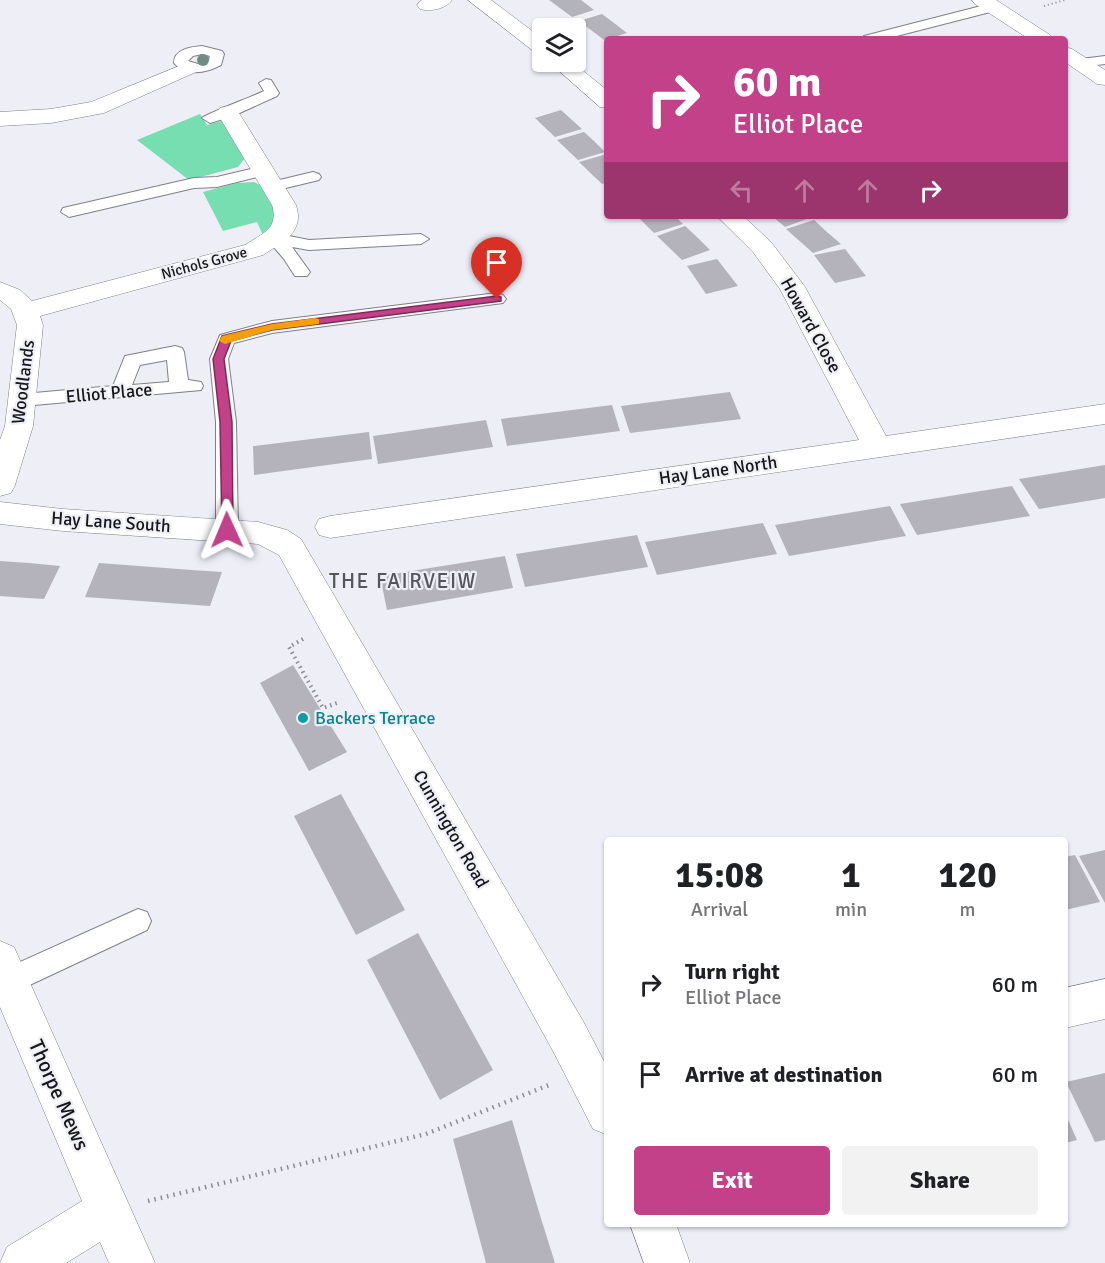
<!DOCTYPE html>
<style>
:root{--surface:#fff;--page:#f2f2f2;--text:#202124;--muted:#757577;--accent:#c34189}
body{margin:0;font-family:Signika,sans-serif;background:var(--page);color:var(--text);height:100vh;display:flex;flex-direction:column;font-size:22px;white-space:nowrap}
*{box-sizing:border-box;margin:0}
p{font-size:20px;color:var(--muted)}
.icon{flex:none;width:33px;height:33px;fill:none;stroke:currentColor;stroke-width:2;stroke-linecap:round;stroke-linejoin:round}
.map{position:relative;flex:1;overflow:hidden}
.drawer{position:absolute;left:604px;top:837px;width:464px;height:390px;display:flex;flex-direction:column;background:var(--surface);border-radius:6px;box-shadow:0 2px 4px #0004}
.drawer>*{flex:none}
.top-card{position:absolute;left:604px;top:36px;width:464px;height:183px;border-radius:6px;box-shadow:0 2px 4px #0004;background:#c34189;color:#fff;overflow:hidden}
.controls{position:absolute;left:532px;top:18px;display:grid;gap:12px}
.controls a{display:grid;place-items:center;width:54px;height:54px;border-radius:6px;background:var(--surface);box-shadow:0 2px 4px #0004;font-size:30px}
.pin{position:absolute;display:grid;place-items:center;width:51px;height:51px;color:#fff;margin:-62px -26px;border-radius:50% 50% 50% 0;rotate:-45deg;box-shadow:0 0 6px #0007}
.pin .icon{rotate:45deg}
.me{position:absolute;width:66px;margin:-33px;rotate:359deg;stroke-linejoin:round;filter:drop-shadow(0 0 4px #0008)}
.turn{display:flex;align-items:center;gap:21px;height:126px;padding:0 30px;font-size:27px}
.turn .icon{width:78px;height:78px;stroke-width:2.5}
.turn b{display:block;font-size:42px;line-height:51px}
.lanes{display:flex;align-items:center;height:57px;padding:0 30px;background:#0003;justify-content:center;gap:30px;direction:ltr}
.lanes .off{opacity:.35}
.eta{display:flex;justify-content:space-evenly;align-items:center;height:102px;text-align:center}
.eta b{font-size:36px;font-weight:700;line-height:42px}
.primary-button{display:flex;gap:12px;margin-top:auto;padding:12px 30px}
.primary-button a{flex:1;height:69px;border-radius:6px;background:var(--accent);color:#fff;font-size:24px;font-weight:700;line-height:69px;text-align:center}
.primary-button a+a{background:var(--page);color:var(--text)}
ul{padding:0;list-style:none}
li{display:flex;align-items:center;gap:18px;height:90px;padding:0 30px}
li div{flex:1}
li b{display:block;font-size:22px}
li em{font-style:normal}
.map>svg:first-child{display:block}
</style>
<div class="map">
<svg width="1105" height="1263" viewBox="0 0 1105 1263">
<rect width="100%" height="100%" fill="#eeeef7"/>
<!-- green -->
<g fill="#76deb0">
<polygon points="200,114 207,125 225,120 245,158 238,167 189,180 137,140"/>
<polygon points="254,182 260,185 276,213 271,228 263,235 257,222 223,231 203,192 237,183"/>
</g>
<!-- building -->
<g fill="#b4b3bc">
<polygon points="549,0 581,0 594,10 572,17"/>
<polygon points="602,14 614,23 627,33 604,40 579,21"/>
<polygon points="561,110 572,120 582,129 555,137 535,118"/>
<polygon points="584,132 594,141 605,152 578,160 557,140"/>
<polygon points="607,154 608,182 602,184 579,162"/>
<polygon points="637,216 675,216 683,224 654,233"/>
<polygon points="772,216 815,216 785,227"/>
<polygon points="814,220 827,232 841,244 813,253 786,229"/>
<polygon points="685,226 698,238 710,250 682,260 657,236"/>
<polygon points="845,249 866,276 835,283 814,255"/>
<polygon points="717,259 738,286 706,294 687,266"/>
<polygon points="730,392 741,419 630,433 621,406"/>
<polygon points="612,405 620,431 507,446 501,419"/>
<polygon points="486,420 493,447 378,464 373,436"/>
<polygon points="369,432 372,459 254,475 253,446"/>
<polygon points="1105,465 1105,498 1039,509 1019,479"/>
<polygon points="1012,486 1030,516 917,535 900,504"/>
<polygon points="890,506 906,536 789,556 775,525"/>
<polygon points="763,523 777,554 657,575 645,542"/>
<polygon points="637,535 648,567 525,587 516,554"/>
<polygon points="505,556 513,588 387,610 380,576"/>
<polygon points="0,561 29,563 60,566 44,599 13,597 0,596"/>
<polygon points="99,563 192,570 222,572 210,606 85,597"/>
<polygon points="293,665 347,752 309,771 260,683"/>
<polygon points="341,794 405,910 356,935 294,816"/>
<polygon points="1105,850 1105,903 1079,856"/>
<polygon points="1075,855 1100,902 1065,910 1065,857"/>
<polygon points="418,933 493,1070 440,1100 367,960"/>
<polygon points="1105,1073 1105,1140 1095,1142 1066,1082"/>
<polygon points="1065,1113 1077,1140 1065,1143"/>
<polygon points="512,1120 539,1212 555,1263 486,1263 453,1139"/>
</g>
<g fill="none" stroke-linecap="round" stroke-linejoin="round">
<!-- lane casing -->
<g stroke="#7f8087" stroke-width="2">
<g id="lane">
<polygon points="993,3 1000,7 998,10 885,39 862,39 864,36"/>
<path d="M202,46L222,51L224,54L221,65C206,73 186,77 174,63C174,49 191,47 202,46ZM202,54L210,56L209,60L198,64L188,61L193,56Z"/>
<polygon points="1105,56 1105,64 1081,67 1074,63 1081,59"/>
<path d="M266,79L271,80L279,93L277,96L233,116L210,123L202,118C206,114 254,96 264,91L259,83Z"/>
<polygon points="263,166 271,171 269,174 217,187 194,188 69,217 61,212 63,208 194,178 217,177"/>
<polygon points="313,172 319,174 321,177 319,180 273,191 265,186 267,183"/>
<polygon points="274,233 309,240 421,234 429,239 421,244 309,250 292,247 310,272 307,276 295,276 284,259 266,238"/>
<polygon points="497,293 503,295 506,299 503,303 272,333 234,343 228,359 236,422 238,530 234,535 227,538 220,535 216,530 216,422 210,359 220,335 272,321"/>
<path d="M175,346L182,348L184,352L188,380L201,382L203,386L201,390L23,406L16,405L13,400L16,395L23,394L113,386L125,356ZM167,360L169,382L132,385L140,365Z"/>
<polygon points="138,909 147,912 151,921 147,930 19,990 9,994 0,991 0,971"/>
</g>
</g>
<!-- street casing -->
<g stroke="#7f8087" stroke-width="1">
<g id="street">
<path d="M422,0H452C446,9 430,12 420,9L417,5Z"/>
<polygon points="468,0 491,0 543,39 543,55 536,53"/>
<polygon points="189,62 196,64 200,68 196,72 104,113 51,123 0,126 0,112 51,109 91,102"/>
<polygon points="549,62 572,62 608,91 608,108 600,107"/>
<path d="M228,106L236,108L239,113L296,205C305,233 282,242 263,255L40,316L43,325L33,426L15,485L11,493L0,496V440L5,426L17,325L11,309L0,300V282L20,290L32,301L245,245C263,233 279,229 272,205L217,113L220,108Z"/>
<polygon points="717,216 743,216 771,242 805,287 886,436 1105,404 1105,424 330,538 319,535 315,527 319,519 330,516 859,440 780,289 753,252"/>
<polygon points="0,502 63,509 258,522 287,530 301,539 583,1021 608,1069 608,1135 593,1129 553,1051 279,555 258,544 63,531 0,524"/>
<polygon points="0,941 14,947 155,1263 109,1263 100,1242 66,1263 0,1263 7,1247 82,1201 0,1007"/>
<polygon points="1105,979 1105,1019 1065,1028 1065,988"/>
<polygon points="630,1224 676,1224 690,1263 644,1263"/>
</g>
</g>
<!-- secondary casing -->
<g stroke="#7f8087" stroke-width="1">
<g id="secondary">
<polygon points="972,0 996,0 1050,35 1053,39 1029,39 975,4"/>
<polygon points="1065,47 1072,49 1105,70 1105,85 1097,84 1065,62"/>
</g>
</g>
<!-- path-far2 -->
<polyline stroke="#8c8c92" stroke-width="2" stroke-dasharray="1 3" stroke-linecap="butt" points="1044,6 1065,0"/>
<!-- path-far1 -->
<polyline stroke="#8c8c92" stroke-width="4" stroke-dasharray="1.5 4" stroke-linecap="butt" points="303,639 289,647 323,708 340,702"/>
<!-- path -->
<polyline stroke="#8c8c92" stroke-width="4.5" stroke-dasharray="1.5 5" stroke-linecap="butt" points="148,1201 426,1134 549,1085"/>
<!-- lane -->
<use href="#lane" fill="#fff" fill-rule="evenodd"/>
<!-- street -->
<use href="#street" fill="#fff" fill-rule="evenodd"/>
<!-- secondary -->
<use href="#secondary" fill="#fff" fill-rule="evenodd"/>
</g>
<!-- trees -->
<circle fill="#718b85" cx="203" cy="60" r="6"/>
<!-- route -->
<polygon fill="#c34189" stroke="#7f2a59" stroke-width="1.5" points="497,296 501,297 501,301 272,330 231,341 224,359 232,422 233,530 231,533 222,533 220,422 213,359 222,336 272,324"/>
<!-- slow -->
<polygon fill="#f59e0b" points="315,318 319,319 319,324 272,330 225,344 219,341 222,336 272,324"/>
<!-- markers -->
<circle fill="#0f9aa8" stroke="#eeeef7" stroke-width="2" cx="303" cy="718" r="6"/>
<g text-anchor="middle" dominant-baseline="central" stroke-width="4.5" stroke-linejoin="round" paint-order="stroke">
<!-- far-street labels -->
<g font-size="15" fill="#161619" stroke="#eeeef7">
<text transform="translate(204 263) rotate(-15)">Nichols Grove</text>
</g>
<!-- street labels -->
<g font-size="18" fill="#161619" stroke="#eeeef7">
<text transform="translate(811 325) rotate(61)">Howard Close</text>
<text transform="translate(23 382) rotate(-83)">Woodlands</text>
<text transform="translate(109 393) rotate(-5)">Elliot Place</text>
<text transform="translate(718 470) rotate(-8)">Hay Lane North</text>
<text transform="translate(111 522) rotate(4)">Hay Lane South</text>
<text transform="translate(451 829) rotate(60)">Cunnington Road</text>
</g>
<!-- culture labels -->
<g font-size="18" fill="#0d838f" stroke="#eeeef7" text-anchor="start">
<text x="315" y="718">Backers Terrace</text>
</g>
<!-- quarter labels -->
<g font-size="21" letter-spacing="1.5" fill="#55555c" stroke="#eeeef7">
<text x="403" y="581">THE FAIRVEIW</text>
</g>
<!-- near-street labels -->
<g font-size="21" fill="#161619" stroke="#eeeef7">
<text transform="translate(59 1095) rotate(66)">Thorpe Mews</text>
</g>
</g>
</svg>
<div class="controls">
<a><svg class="icon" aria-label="layers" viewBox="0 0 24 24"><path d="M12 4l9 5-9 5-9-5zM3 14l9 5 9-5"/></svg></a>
</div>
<div class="pin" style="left:497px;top:299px;background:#d93025"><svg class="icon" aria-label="arrive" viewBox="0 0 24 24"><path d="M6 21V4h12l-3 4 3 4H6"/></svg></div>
<svg class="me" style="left:227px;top:530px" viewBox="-20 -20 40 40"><path d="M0-17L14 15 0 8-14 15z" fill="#c34189" stroke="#fff" stroke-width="4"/></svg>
<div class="top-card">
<div class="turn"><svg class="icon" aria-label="right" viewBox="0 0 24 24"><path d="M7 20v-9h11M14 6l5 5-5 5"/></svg><div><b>60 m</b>Elliot Place</div></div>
<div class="lanes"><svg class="icon off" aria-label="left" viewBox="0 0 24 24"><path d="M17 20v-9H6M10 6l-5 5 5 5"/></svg><svg class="icon off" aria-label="ahead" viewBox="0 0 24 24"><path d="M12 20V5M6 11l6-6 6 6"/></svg><svg class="icon off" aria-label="ahead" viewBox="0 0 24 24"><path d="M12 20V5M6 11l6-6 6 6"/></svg><svg class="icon" aria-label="right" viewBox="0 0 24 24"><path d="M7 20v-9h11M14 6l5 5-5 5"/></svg></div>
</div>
<section class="drawer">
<div class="eta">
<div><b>15:08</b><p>Arrival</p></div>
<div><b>1</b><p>min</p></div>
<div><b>120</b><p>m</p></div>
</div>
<ul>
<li><svg class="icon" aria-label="right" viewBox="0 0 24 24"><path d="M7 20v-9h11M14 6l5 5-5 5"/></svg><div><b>Turn right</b><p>Elliot Place</p></div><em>60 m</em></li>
<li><svg class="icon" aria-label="arrive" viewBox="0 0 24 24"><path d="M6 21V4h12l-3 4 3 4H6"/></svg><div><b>Arrive at destination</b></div><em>60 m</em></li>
</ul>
<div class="primary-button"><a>Exit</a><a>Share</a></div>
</section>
</div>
